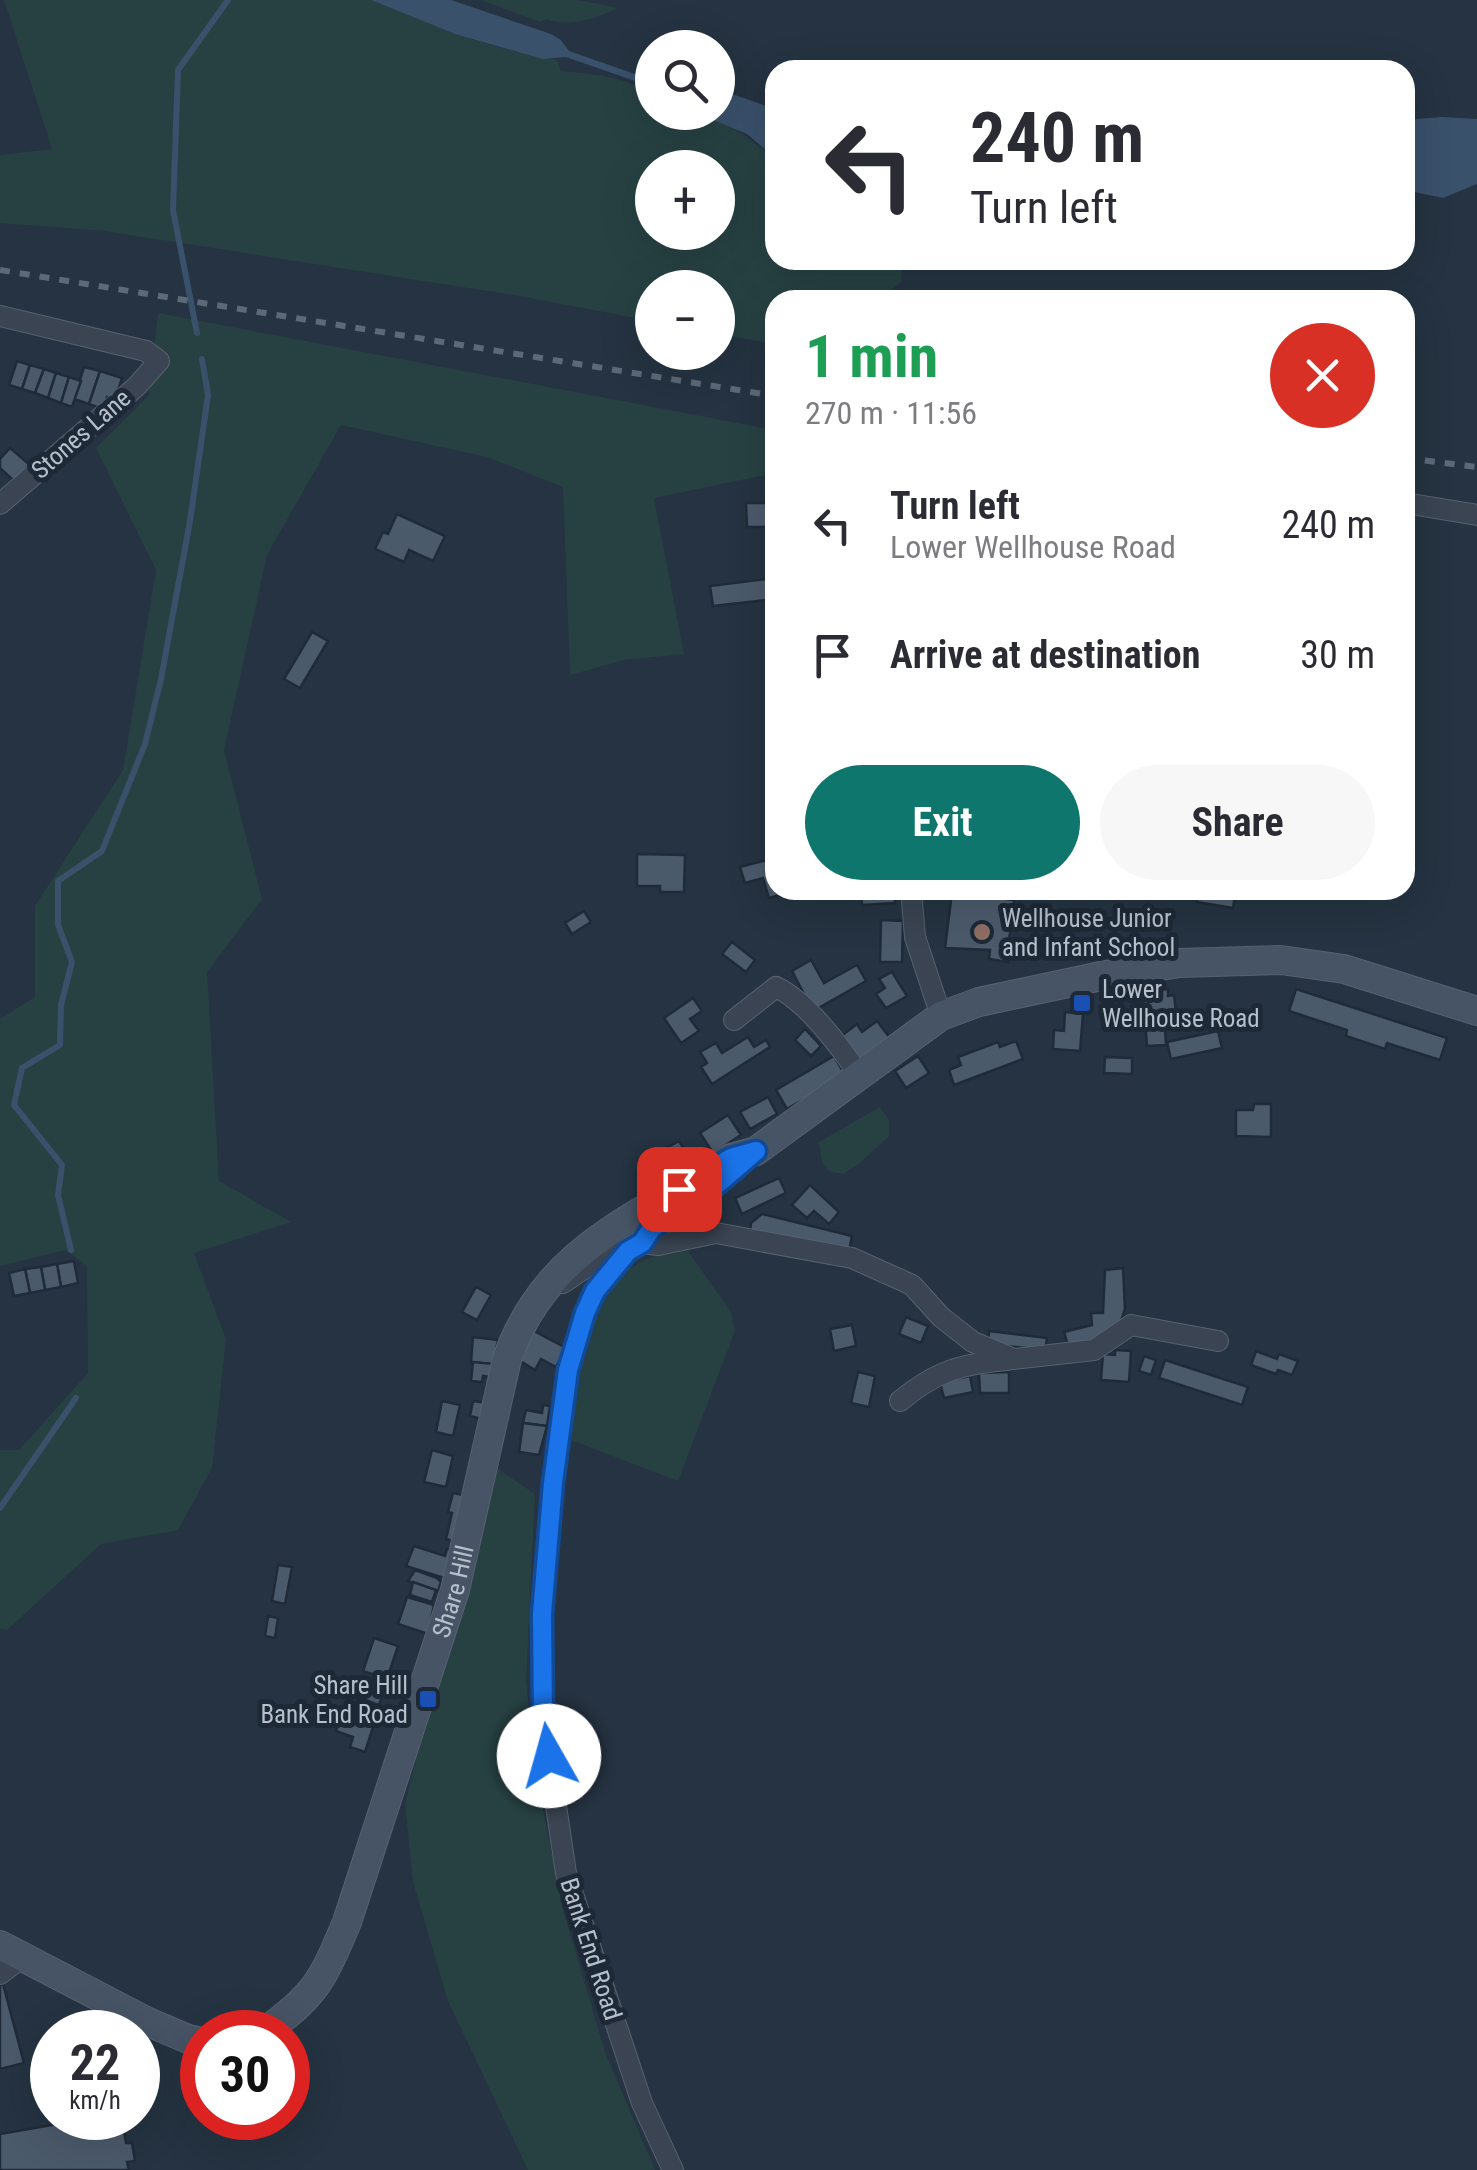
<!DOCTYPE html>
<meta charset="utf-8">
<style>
:root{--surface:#fff;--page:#f7f7f7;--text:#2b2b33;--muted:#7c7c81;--accent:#0f766e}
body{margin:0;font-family:"Roboto Condensed",sans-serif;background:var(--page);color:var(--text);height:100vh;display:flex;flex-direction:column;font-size:38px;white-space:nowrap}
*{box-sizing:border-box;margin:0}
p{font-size:32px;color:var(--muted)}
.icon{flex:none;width:55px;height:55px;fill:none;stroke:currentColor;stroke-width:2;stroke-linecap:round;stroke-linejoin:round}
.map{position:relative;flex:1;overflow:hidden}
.drawer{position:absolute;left:765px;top:290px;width:650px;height:610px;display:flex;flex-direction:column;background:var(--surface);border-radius:30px;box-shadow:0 10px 40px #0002}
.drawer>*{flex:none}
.banner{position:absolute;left:765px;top:60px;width:650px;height:210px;border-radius:30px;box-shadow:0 10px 40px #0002;background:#fff;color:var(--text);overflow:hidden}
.fabs{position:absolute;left:635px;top:30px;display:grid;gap:20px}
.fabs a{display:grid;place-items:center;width:100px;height:100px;border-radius:50%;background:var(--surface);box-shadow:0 10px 40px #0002;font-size:50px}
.speed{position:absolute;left:30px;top:2010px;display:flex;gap:20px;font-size:50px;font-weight:700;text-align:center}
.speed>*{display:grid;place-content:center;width:130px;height:130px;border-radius:50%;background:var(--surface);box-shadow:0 10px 40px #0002;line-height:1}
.speed small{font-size:25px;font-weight:400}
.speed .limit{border:15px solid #d22;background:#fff;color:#111}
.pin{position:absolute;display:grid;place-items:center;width:85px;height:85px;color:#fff;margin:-42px;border-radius:20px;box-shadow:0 5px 15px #0006}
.me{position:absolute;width:110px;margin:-55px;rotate:353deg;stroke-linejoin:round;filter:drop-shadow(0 0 8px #0008)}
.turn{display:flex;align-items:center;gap:35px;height:210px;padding:0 40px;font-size:45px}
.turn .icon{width:130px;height:130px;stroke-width:2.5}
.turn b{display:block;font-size:70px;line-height:85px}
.round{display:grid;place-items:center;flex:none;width:105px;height:105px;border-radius:52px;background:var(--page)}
.overview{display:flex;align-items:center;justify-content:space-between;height:170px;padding:0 40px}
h1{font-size:60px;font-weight:700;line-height:75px;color:#1e9e55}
.cta{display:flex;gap:20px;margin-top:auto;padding:20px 40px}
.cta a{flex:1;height:115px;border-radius:60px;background:var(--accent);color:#fff;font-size:40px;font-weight:700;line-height:115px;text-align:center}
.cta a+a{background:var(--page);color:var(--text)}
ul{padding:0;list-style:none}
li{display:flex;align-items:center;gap:30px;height:130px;padding:0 40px}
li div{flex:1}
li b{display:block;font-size:38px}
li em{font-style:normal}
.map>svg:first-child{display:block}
</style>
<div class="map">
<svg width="1477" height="2170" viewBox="0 0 1477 2170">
<rect width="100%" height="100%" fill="#253342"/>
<!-- green -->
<g fill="#274143" fill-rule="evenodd">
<path d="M4,0H371L455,34L505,49L557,60L561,71C598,75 618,75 652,93V112C713,113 728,122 775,158V260H903L901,282L878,300H775V344L718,334V288H652V321L519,296L105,231L0,223V155L52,149ZM652,168H718V232H652Z"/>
<path d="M481,0H579L618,8C595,19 571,28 546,19L540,22Z"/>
<polygon points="158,313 775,430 775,473 654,498 684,654 624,660 570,675 563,487 487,457 341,425 267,555 224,750 262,899 207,972 219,1181 291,1222 194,1253 226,1339 212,1468 178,1530 101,1544 7,1630 0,1629 0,1450 19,1450 88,1373 87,1266 66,1250 0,1266 0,1019 35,997 35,906 123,770 156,570 96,448 149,395"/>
<polygon points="880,1107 889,1120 889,1136 859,1164 842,1174 829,1171 822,1162 819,1142"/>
<path d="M685,1247L731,1312L735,1331L678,1481L571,1440C578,1392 581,1309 620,1275C639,1260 662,1253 685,1247Z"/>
<polygon points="497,1468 535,1494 526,1682 540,1795 563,1910 605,2052 655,2170 528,2170 448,2001 413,1882 405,1804 436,1680"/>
</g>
<!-- water -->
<g fill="#3a516b">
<polygon points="371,0 451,0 551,34 561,40 569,51 652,80 652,87 566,57 543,59 455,34"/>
<polygon points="718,89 775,109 775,158 747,134 696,113 718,112"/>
<polygon points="1442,117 1477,119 1477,184 1443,198 1405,190 1405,120"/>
</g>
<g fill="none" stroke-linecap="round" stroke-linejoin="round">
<!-- stream -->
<g stroke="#3a516b" stroke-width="6">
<polyline points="197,333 173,210 178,70 228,0"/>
<polyline points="71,1250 58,1195 62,1165 14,1105 22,1068 60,1045 61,1005 72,962 58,925 58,881 102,851 145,744 161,679 190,521 208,395 202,359"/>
<polyline points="0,1508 76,1398"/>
</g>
</g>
<!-- building -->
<g fill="#4b5a6b" stroke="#202b39" stroke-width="2.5">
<polygon points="17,361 30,365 22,389 9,385"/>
<polygon points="30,365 44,369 35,393 22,389"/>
<polygon points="84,367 100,371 89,404 74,399"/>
<polygon points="44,369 56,373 48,398 35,393"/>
<polygon points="100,371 122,378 115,400 107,397 103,409 89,404"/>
<polygon points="56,373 69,377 61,403 48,398"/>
<polygon points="69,377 81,381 72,407 61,403"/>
<polygon points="10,448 30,465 14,481 0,468 0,459"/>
<polygon points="746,503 775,503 775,527 747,527"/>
<polygon points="397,514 445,536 433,561 409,550 404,562 375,549 383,532 388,534"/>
<polygon points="775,578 775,599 713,606 710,586"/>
<polygon points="312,632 328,641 300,688 284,679"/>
<polygon points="637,854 685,855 684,892 660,892 660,886 637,886"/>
<polygon points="775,858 775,890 799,890 769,898 763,878 745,883 740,867"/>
<polygon points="861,890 894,890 895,903 862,905"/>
<polygon points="1199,890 1236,890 1233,908 1197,902"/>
<polygon points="952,892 1014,900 1008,949 1016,949 1015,958 1008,958 1008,962 989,959 990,950 945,948"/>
<polygon points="584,911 591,922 572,934 565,923"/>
<polygon points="881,920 903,921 902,962 880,962"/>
<polygon points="732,942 755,960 746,972 722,954"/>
<polygon points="811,960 824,983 857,965 866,981 813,1011 792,971"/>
<polygon points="892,972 907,996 886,1008 876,994 885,988 879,979"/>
<polygon points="1168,989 1168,996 1174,995 1176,1012 1164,1013 1166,1045 1147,1046 1143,991"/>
<polygon points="1296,989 1447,1038 1440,1060 1387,1043 1385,1049 1346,1036 1347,1030 1289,1011"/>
<polygon points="693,998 702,1011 690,1019 699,1031 681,1043 664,1018"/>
<polygon points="1065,1012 1083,1014 1080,1051 1053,1049 1054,1030 1064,1031"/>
<polygon points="877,1021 890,1038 858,1062 840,1037 857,1024 862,1032"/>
<polygon points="805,1029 821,1046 811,1056 795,1040"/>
<polygon points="1218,1031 1222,1048 1171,1059 1167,1042"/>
<polygon points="748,1037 754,1047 766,1040 770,1047 712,1084 701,1067 707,1063 700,1052 716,1043 722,1053"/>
<polygon points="1016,1041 1023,1059 954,1085 949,1070 961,1065 958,1057 998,1042 1000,1047"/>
<polygon points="834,1056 845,1075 787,1109 776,1090"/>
<polygon points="918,1056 929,1073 906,1088 895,1071"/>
<polygon points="1105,1057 1132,1058 1132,1074 1104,1073"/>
<polygon points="768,1097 777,1114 750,1129 740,1112"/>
<polygon points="1254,1104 1271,1104 1271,1137 1236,1136 1236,1110 1253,1110"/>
<polygon points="728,1115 741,1135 713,1153 700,1133"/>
<polygon points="679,1141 694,1166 678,1175 663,1150"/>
<polygon points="779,1178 786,1193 742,1214 735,1198"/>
<polygon points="810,1185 839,1212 829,1224 814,1211 807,1218 792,1205"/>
<polygon points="762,1214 852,1236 849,1251 750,1233 751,1223"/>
<polygon points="74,1261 78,1283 61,1287 57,1264"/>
<polygon points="57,1264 61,1287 45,1290 41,1267"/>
<polygon points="41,1267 45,1290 30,1293 25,1269"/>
<polygon points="1123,1268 1125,1309 1120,1324 1102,1339 1069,1349 1064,1332 1092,1325 1091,1313 1103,1313 1105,1270"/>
<polygon points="25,1269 30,1293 14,1296 9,1273"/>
<polygon points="476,1287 491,1295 477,1320 462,1312"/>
<polygon points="906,1317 928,1326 921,1343 899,1334"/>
<polygon points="852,1325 856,1346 834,1351 830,1329"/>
<polygon points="532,1330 566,1348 556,1367 541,1359 535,1370 517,1359"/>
<polygon points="989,1331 1047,1338 1045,1350 988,1344"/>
<polygon points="473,1337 498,1340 493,1364 471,1362"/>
<polygon points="1115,1350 1131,1351 1129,1382 1101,1380 1103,1354 1115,1355"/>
<polygon points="1256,1351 1277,1359 1279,1354 1298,1361 1292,1375 1278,1370 1276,1374 1251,1365"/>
<polygon points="1144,1356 1156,1360 1151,1375 1139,1371"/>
<polygon points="1165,1360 1248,1387 1242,1405 1159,1378"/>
<polygon points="473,1362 493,1364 491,1377 483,1376 482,1382 471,1381"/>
<polygon points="858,1372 875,1376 869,1407 851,1403"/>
<polygon points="1009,1372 1009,1393 980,1393 979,1373"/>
<polygon points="970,1376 973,1392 944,1398 940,1382"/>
<polygon points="442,1401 460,1405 453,1436 436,1432"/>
<polygon points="473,1401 486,1403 482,1419 470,1416"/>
<polygon points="543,1405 550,1406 547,1426 523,1423 526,1410 542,1413"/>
<polygon points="523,1423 547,1426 539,1455 519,1452"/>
<polygon points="432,1450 453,1456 446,1487 424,1482"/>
<polygon points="453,1493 468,1496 459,1543 446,1539 452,1513 448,1512"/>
<polygon points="414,1546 445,1556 447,1549 456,1552 447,1579 406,1566"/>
<polygon points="278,1565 292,1567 285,1604 272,1601"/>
<polygon points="415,1570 437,1578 441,1582 438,1591 408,1581"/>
<polygon points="413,1582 436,1590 432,1602 410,1595"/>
<polygon points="407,1597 434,1605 428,1634 398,1624"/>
<polygon points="268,1616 278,1618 275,1638 265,1636"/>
<polygon points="374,1638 398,1646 387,1679 363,1671"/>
<polygon points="362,1676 386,1684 379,1705 355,1697"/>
<polygon points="343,1710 375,1721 365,1752 350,1747 353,1737 336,1731"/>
<polygon points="3,1984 24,2063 0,2069 0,1985"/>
<polygon points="92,2118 122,2118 126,2143 132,2143 135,2161 127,2162 129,2170 0,2170 0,2134"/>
</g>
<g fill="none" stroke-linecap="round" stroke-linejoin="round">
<!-- street casing -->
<g stroke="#57626f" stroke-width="22">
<g id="street">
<polyline points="0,316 146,351 159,361 137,386 0,504"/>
<polyline points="1405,503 1477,515"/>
<polyline points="911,890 915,937 941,1016"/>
<path d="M734,1020L776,987C806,1001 841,1047 859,1075"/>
<polyline points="643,1243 658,1245 716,1233 852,1258 912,1285 941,1317 973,1342 1014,1359 1094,1350 1131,1325 1218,1341"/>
<polyline points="628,1251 595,1291 585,1313 568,1369 553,1483 541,1615 543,1718 566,1873 642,2103 673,2170"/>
<polyline points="563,1283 607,1253 628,1251 643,1243 651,1228 713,1188 747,1159"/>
<path d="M900,1401C936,1371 961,1364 1007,1360"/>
<polyline points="0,1974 24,1956"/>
</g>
</g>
<!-- secondary casing -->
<g stroke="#57626f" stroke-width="30">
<g id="secondary">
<polyline points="0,1945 146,2021 188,2039 202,2042"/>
<path id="s1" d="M264,2032C316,1995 322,1981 347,1922L455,1590L507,1359C546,1247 639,1217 731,1158L756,1151L941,1016L979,1002L1106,975L1179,963L1281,960L1344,969L1477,1011"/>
</g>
</g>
<!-- street -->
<use href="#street" stroke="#3a4452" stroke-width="20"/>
<!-- secondary -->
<use href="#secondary" stroke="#475465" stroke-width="28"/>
<!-- rail -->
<g stroke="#5c6979" stroke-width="6" stroke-dasharray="10 10" stroke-linecap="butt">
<polyline points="0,270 775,396"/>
<polyline points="1405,458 1477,467"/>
</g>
</g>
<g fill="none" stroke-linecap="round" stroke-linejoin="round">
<!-- route casing -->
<g stroke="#114b97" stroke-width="25">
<polyline id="route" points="549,1756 543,1718 542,1614 553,1483 568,1370 585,1313 595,1291 628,1251 642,1243 652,1228 713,1188 756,1151 731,1158 679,1189"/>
</g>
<!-- route -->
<use href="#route" stroke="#1a73e8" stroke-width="18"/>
</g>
<!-- markers -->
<circle fill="#8d6e63" stroke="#1e2937" stroke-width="4" cx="982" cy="932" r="10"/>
<g fill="#1a4fb4" stroke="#1e2937" stroke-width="4">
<rect x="1072" y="993" width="20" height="20" rx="5"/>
<rect x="418" y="1689" width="20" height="20" rx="5"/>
</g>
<g text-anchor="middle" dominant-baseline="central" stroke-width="10" stroke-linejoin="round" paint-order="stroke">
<!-- street labels -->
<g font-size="25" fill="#b6c0cc" stroke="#1e2937">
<text transform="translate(81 434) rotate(-41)">Stones Lane</text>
<text stroke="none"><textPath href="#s1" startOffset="488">Share Hill</textPath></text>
<text transform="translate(591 1949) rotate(72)">Bank End Road</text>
</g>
<!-- poi labels -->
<g font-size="25" fill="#b6c0cc" stroke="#1e2937" text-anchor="start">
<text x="1002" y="918">Wellhouse Junior<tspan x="1002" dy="29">and Infant School</tspan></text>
<text x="1102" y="989">Lower<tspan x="1102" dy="29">Wellhouse Road</tspan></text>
<text x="408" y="1685" text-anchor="end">Share Hill<tspan x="408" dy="29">Bank End Road</tspan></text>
</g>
</g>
</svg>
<div class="fabs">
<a><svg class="icon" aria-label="search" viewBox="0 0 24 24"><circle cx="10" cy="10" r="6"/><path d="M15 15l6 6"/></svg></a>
<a>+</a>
<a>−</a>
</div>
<div class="speed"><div>22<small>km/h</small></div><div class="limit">30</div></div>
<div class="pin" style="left:679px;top:1189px;background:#d93025"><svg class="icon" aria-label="arrive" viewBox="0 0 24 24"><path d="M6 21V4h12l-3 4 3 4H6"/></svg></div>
<svg class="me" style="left:549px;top:1756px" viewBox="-20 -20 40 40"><circle r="19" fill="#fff"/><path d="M0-13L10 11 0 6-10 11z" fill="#1a73e8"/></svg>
<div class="banner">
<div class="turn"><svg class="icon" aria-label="left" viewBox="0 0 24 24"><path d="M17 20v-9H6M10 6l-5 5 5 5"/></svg><div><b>240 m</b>Turn left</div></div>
</div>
<section class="drawer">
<div class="overview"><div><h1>1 min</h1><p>270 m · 11:56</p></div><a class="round" style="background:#d93025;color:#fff"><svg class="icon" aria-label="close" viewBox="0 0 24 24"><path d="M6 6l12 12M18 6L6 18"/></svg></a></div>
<ul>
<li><svg class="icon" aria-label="left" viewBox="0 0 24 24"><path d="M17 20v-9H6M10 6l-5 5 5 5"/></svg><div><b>Turn left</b><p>Lower Wellhouse Road</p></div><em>240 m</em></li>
<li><svg class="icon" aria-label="arrive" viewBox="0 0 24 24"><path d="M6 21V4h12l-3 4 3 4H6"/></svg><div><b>Arrive at destination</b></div><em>30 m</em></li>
</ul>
<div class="cta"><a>Exit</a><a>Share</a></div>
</section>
</div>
